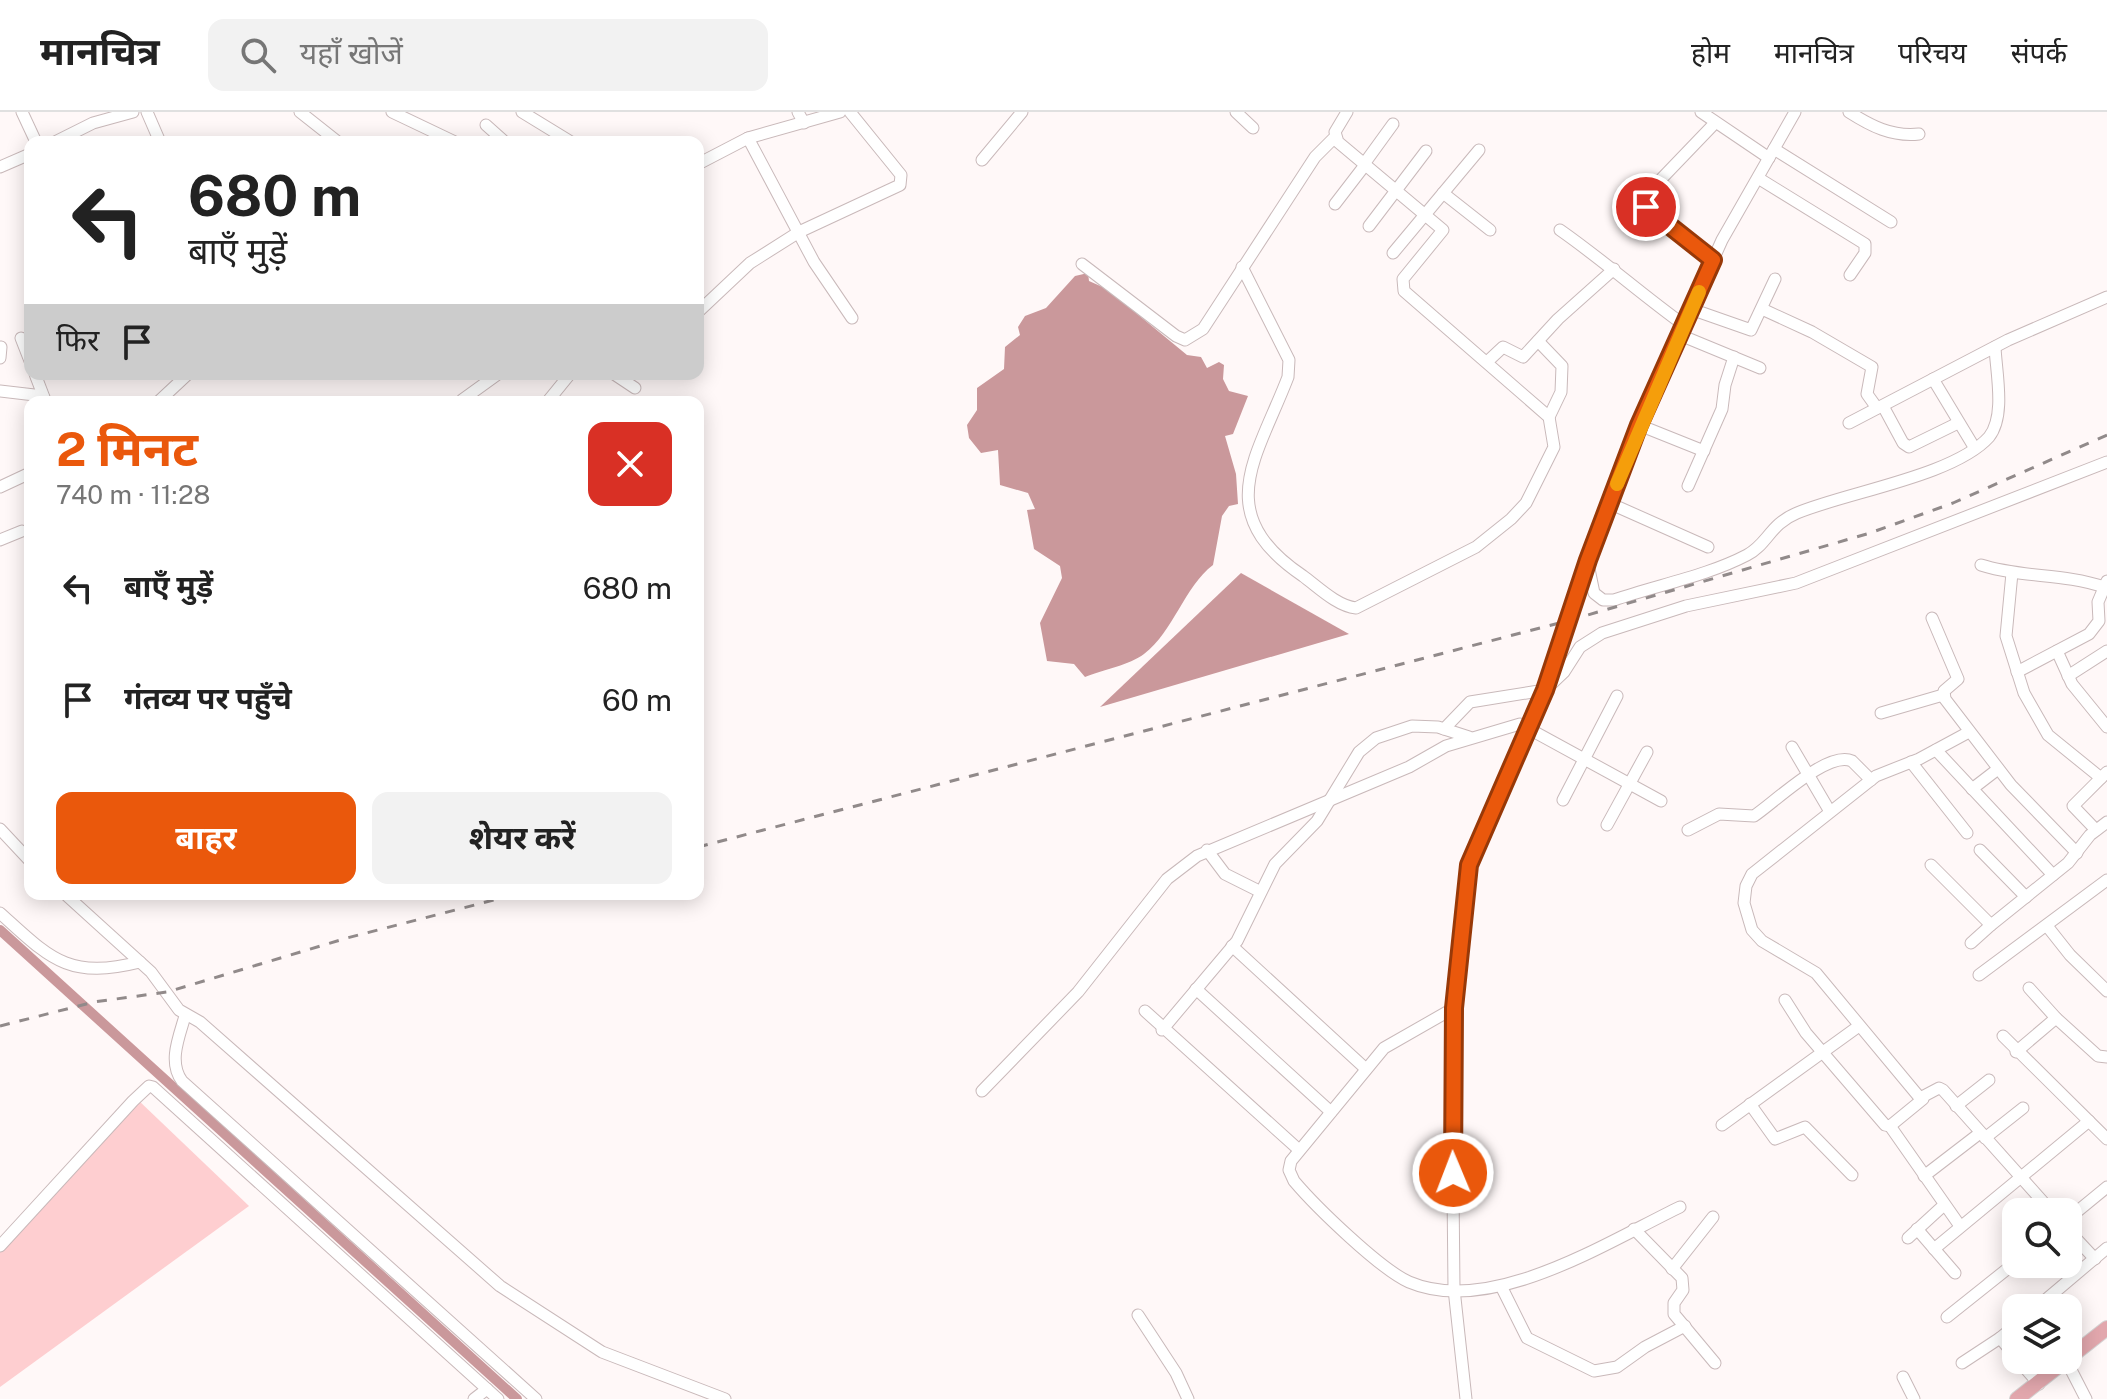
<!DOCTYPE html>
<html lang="hi">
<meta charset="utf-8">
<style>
:root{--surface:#fff;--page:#f2f2f2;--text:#222;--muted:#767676;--line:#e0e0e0;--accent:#ea580c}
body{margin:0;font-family:"Public Sans","Noto Sans Devanagari",sans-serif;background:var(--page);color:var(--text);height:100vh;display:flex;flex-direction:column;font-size:30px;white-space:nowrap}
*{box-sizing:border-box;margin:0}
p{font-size:26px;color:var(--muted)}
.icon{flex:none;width:44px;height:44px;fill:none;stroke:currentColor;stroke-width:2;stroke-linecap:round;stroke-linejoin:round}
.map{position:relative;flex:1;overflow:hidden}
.sheet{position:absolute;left:24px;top:284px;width:680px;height:504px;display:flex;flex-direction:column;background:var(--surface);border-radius:16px;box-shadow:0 4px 20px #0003}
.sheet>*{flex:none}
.guide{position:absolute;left:24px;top:24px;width:680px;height:244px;border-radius:16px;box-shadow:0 4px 20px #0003;background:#fff;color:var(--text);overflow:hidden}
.controls{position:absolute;left:2002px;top:1086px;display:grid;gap:16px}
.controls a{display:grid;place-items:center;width:80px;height:80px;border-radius:16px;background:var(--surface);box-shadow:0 4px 20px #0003;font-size:40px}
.pin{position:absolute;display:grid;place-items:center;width:68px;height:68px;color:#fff;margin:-34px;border:4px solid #fff;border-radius:50%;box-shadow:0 2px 8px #0007}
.me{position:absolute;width:88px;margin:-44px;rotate:359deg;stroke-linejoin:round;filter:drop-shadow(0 0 6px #0008)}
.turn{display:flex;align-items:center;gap:28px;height:168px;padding:0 32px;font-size:36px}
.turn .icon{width:104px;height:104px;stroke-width:2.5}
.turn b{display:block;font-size:56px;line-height:68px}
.then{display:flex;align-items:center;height:76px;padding:0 32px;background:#0003;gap:16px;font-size:30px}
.round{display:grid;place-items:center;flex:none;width:84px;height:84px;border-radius:16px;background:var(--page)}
.headline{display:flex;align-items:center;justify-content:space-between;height:136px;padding:0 32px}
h1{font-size:48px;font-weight:700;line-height:60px;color:var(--accent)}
.action{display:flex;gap:16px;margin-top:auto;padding:16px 32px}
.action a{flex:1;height:92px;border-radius:16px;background:var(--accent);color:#fff;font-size:32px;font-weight:700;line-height:92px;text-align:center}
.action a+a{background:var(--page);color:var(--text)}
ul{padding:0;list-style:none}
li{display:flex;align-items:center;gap:24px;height:112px;padding:0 32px}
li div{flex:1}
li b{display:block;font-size:30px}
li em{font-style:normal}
header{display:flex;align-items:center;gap:48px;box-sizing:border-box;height:112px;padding:0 40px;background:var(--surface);border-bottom:2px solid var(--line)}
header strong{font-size:38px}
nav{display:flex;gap:44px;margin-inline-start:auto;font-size:28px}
.search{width:560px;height:72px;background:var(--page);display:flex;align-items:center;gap:20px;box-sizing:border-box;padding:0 28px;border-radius:16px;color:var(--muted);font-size:30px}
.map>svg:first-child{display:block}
</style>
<header>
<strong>मानचित्र</strong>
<div class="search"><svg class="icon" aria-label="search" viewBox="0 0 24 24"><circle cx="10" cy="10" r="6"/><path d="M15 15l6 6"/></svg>यहाँ खोजें</div>
<nav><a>होम</a><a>मानचित्र</a><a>परिचय</a><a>संपर्क</a></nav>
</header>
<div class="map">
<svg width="2107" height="1287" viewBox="0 0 2107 1287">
<rect width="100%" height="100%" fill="#fff8f8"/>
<!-- green -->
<polygon fill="#feced0" points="137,987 249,1094 0,1275 0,1130"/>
<!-- water -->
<g fill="#ca989b">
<path d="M1088,161L1089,169L1107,177L1187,243L1201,245L1207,256L1219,250L1224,253L1223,267L1229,279L1248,284L1233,322L1225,324L1236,362L1238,392L1229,394L1222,404L1213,453C1184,475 1174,519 1144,542C1130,553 1102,558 1085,565L1074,552L1047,549L1040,511L1062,466L1060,454L1034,437L1027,398L1035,397L1028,381L1000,373L998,338L981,341L969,326L967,313L977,298V276L1004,257L1005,235L1020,223L1018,215L1025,204L1046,196L1075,164Z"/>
<polygon points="1241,461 1349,522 1100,595"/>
</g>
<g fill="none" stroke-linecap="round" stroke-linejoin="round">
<!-- canal -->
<polyline stroke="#ca989b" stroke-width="10" points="0,818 517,1287"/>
<!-- minor casing -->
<g stroke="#c9b9ba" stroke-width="13">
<g id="minor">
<polyline points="22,0 36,30"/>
<polyline points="147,0 160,30"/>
<polyline points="300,0 338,30"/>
<polyline points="392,0 455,30"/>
<polyline points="522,0 571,30"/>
<polyline points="798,0 804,11"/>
<polyline points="1236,0 1253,16"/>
<polyline points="1701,0 1769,46"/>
<path d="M1849,0C1871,14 1892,25 1919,22"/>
<polyline points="486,13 505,30"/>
<polyline points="748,26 814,150 852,206"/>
<polyline points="55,30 93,11 133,0"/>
<polyline points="1774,37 1891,110"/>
<polyline points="982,48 1022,0"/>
<polyline points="698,52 748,26 840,0"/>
<polyline points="1364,52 1393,12"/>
<polyline points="0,55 30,42"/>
<polyline points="1758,66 1865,132 1865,141 1850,163"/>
<polyline points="1443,81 1490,118"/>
<polyline points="1335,92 1365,53"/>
<polyline points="1369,114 1426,39"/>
<path d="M1560,118C1603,148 1641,182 1684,213"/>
<polyline points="1393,141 1479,38"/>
<polyline points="1713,148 1646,95 1642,87 1715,11"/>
<polyline points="1082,152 1176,224 1185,228 1203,217 1315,45 1335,25"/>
<path d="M1242,155L1289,248L1288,265C1257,346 1210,401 1303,464C1318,475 1337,494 1356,496L1476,435L1511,407L1526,391L1554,335L1549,305L1404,179L1403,167L1443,118L1338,30L1335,20L1347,0"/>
<polyline points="1691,197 1751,218 1775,167"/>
<polyline points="1762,197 1812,220 1872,255 1867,282 1877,296"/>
<polyline points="698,200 750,151 799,120 900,73 901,63 850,0"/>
<polyline points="1680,223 1760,256"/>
<polyline points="21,226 30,249"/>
<polyline points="1538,229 1562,254 1561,280 1549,305"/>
<polyline points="0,246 1,235"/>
<polyline points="1488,249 1503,235 1523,245 1558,207 1614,157"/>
<polyline points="35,262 45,288"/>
<polyline points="614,262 635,276"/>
<polyline points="1933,267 1974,335"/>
<polyline points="0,279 43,284"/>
<polyline points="462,288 498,262"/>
<polyline points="548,289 570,262"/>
<polyline points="158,290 188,262"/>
<polyline points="1883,294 1903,331 1909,335 1958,311"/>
<polyline points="1849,311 2008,228 2107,185"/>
<polyline points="1639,313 1704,339"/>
<polyline points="1688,374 1722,297 1725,273 1734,245"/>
<polyline points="0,375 30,361"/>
<polyline points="1609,391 1708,435"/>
<polyline points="0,428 22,419"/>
<path d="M1588,452L1594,481L1603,488H1614C1657,473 1707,464 1747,443C1767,433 1770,412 1797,401C1847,380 1954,364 1989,325C2006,304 1996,260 1995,235"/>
<path d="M1981,453C2022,466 2063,461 2104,475"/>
<polyline points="2012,461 2006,524 2024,581 2048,623 2101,666"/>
<polyline points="1932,506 1958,567 1944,579 1945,587 2011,673 2077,741"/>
<polyline points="2057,539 2072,572 2107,615"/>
<polyline points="2017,560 2089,522 2099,509 2098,490 2107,469"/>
<polyline points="2068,564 2107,539"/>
<polyline points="1881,601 1943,583"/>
<polyline points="1444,617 1470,590 1545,578 1564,560 1580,535 1602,521 1686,494 1796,471 2107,350"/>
<polyline points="1969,620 1919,647 1876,664 1752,762 1746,774 1744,791 1752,818 1762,829 1816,861 1920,986 1939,976 1943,978 2052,1100"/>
<polyline points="1792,635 1829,698"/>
<polyline points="1936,638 2053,763"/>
<polyline points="1911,650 1967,721"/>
<polyline points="1972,677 1998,657"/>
<polyline points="1563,688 1617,584"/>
<polyline points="1607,713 1647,640"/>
<polyline points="0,717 30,749"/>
<path d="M1688,718L1719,702L1754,704C1775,690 1828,638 1852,649L1871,668"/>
<polyline points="2096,718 2073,694 2107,660"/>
<polyline points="1207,738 1225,762 1259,779"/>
<polyline points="1980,738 2026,785"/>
<polyline points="1931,753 1991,813 2068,751 2090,723 2107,710"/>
<polyline points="65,782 151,860 179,898 200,910 500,1174 602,1240 725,1287"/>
<path d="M0,801C50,846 67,868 140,850"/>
<polyline points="2047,814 2070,843 2107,879"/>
<polyline points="1971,831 1991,813"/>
<polyline points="1232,834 1366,957"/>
<polyline points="1979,863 2107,768"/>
<polyline points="2029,876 2056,906"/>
<polyline points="1196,877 1331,1000"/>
<polyline points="1785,888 1806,921 1885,1013 1890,1014 1923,987"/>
<path d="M1454,896L1384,936L1291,1049L1289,1058L1294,1069C1316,1095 1380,1157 1409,1170C1491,1205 1607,1130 1680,1095"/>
<polyline points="1145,899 1298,1037"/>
<path d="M185,904C179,925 168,950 182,969L536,1287"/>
<polyline points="1162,918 1237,829 1275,752 1317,709 1359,640 1376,626 1412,614 1438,615 1469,625"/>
<polyline points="2003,924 2107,1027"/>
<polyline points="2016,940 2056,906 2098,944 2107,945"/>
<polyline points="982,979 1078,880 1167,767 1197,744 1409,655 1446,634 1520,612 1661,689"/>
<polyline points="1750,992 1775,1027 1805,1015 1852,1063"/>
<polyline points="1956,994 1989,968"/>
<polyline points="1722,1013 1859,914"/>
<polyline points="1890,1014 1960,1114"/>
<polyline points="1985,1026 2023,996"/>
<polyline points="1924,1064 1980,1021"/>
<polyline points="2068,1107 2107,1075"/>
<polyline points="1634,1117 1682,1166 1683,1178 1674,1191 1674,1202 1715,1251"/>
<polyline points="1917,1117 1955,1161"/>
<polyline points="2068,1118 2095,1147"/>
<polyline points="1908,1126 1944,1093"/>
<polyline points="0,1134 133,989 149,974 153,975 498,1287"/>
<polyline points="1934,1137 2089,1009"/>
<polyline points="1672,1157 1713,1105"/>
<polyline points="1501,1174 1527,1226 1594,1259 1617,1255 1645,1235 1685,1214"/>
<polyline points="2036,1196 2107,1136"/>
<polyline points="1138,1203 1176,1261 1188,1287"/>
<polyline points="1947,1205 2016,1150"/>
<polyline points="2016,1213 2000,1226 2016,1245"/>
<polyline points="2018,1248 2039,1272"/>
<polyline points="2067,1250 2086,1287"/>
<polyline points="1962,1251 2000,1226"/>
<polyline points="1903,1265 1914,1287"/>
<polyline points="474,1287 487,1277"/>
<polyline points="1466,1287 1454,1177 1452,975 1454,896 1469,753 1545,578 1588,448 1639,313 1722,128 1795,0"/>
</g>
</g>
<!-- major casing -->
<g stroke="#d5d4d4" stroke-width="16">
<polyline id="major" points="2017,1287 2107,1216"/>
</g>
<!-- minor -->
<use href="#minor" stroke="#fff" stroke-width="11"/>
<!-- major -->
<use href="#major" stroke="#e2a7ad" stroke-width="14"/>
<!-- rail -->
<g stroke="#918a8a" stroke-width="3" stroke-dasharray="10 10" stroke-linecap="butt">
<polyline points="698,735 1567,509 1870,421 1953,391 2107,323"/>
<polyline points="0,914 94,890 167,880 347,826 517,782"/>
</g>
</g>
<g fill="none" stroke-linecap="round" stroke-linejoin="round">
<!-- route casing -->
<g stroke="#983908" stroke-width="20">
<polyline id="route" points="1453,1061 1454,896 1469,753 1545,578 1588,448 1639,313 1713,148 1646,95"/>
</g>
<!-- route -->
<use href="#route" stroke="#ea580c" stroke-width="14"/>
<!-- slow -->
<polyline stroke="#f59e0b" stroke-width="14" points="1617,372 1699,180"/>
</g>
</svg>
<div class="controls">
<a><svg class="icon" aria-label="search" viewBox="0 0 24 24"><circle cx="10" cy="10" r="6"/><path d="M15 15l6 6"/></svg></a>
<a><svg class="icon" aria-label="layers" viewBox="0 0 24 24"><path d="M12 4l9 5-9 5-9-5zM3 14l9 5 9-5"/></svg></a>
</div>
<div class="pin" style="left:1646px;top:95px;background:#d93025"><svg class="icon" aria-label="arrive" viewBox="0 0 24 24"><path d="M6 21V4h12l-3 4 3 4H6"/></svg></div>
<svg class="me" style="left:1453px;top:1061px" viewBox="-20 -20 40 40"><circle r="17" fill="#ea580c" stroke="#fff" stroke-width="3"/><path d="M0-11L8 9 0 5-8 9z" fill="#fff"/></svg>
<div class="guide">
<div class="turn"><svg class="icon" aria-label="left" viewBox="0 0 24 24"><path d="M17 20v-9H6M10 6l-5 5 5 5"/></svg><div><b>680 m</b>बाएँ मुड़ें</div></div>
<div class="then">फिर<svg class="icon" aria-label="arrive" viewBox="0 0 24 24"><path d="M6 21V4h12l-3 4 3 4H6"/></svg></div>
</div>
<section class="sheet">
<div class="headline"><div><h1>2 मिनट</h1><p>740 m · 11:28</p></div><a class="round" style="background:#d93025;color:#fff"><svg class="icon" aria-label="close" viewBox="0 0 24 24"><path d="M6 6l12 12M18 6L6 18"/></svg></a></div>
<ul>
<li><svg class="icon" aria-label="left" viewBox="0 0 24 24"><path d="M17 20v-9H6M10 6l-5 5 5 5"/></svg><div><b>बाएँ मुड़ें</b></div><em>680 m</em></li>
<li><svg class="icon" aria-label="arrive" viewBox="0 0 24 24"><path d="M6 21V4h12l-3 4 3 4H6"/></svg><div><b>गंतव्य पर पहुँचे</b></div><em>60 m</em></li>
</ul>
<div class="action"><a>बाहर</a><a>शेयर करें</a></div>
</section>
</div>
